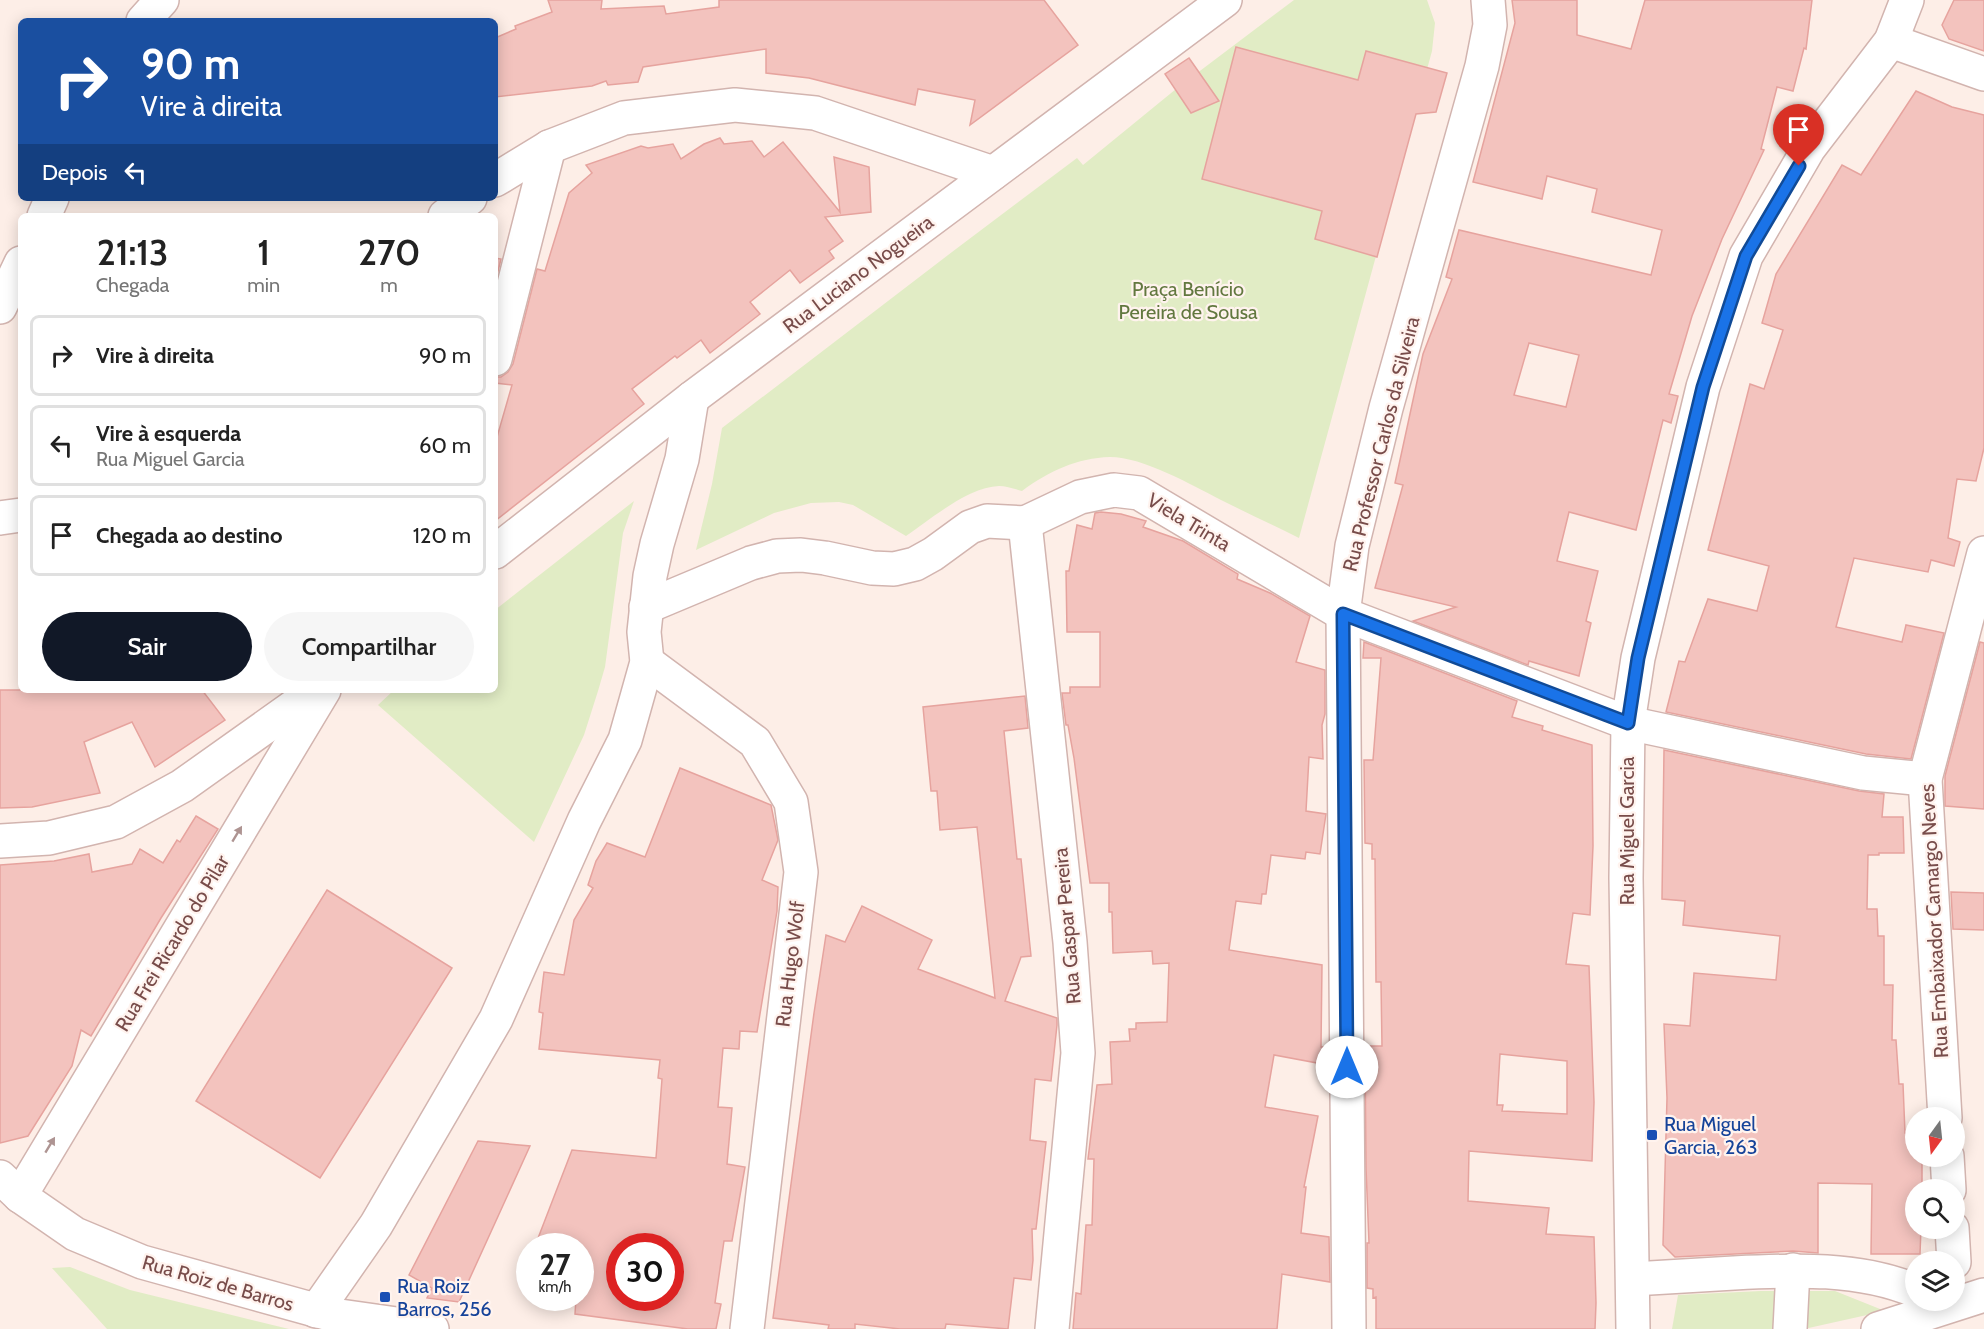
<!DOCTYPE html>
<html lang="pt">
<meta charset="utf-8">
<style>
:root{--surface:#fff;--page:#f6f6f6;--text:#222;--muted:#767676;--line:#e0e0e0;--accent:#111827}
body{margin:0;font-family:Cabin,sans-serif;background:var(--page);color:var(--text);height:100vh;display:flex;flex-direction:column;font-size:22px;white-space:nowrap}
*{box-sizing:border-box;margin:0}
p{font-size:20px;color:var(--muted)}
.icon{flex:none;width:33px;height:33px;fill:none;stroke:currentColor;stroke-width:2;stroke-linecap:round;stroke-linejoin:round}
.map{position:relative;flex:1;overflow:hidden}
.details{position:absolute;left:18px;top:213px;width:480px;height:480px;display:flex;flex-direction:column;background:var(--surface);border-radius:9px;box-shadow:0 3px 15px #0003}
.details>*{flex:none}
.guide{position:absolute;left:18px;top:18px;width:480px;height:183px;border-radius:9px;box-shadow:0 3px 15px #0003;background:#1a4fa0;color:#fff;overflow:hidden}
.needle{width:39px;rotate:195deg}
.controls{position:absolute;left:1905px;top:1107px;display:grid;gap:12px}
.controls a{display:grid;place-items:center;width:60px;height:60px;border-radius:50%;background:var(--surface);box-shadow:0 3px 15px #0003;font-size:30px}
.speed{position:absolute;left:516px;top:1233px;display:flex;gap:12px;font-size:30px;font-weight:700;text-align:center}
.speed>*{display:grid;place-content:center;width:78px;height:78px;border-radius:50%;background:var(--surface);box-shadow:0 3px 15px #0003;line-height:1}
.speed small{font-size:15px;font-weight:400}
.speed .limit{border:9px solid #d22;background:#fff;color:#111}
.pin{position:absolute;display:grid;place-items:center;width:51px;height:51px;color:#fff;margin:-62px -26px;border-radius:50% 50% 50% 0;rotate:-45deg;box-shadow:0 0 6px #0007}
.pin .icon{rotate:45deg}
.me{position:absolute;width:66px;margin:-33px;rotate:0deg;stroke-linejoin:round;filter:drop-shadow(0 0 4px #0008)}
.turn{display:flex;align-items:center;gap:21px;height:126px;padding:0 24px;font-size:27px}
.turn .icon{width:78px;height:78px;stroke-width:2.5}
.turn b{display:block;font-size:42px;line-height:51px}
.then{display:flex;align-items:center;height:57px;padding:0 24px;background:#0003;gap:12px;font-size:22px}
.eta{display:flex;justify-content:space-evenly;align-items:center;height:102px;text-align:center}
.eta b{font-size:36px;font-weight:600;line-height:42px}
.button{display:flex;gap:12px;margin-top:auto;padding:12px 24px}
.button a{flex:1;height:69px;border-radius:36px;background:var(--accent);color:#fff;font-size:24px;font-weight:600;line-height:69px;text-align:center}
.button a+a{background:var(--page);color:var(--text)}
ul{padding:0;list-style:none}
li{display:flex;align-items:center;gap:18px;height:81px;margin:0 12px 9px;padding:0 12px;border:3px solid var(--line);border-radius:9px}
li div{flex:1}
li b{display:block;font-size:22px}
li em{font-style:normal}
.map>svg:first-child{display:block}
</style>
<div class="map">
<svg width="1984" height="1329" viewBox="0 0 1984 1329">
<rect width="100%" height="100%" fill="#fdeee7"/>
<!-- green -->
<g fill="#e1ecc5">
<path d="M1294,0H1427L1435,23L1432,51L1299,538C1273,525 1247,513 1221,500C1192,485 1143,457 1110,457C1077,458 1049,471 1022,491C1015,489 1006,486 999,486C968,487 931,519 906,536L853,505L839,502L811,503L774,513L696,550L712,484L722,428L952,252L1077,158L1083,165L1176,89Z"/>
<polygon points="634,501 623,533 605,667 598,691 584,735 534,842 378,705 394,690 495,690 495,610"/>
<polygon points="70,1267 130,1290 289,1329 107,1329 52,1268"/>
<polygon points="1761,1291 1835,1291 1885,1311 1804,1329 1672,1329 1678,1295"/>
</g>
<!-- building -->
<g fill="#f3c3be" stroke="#e6a39e" stroke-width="1.5" fill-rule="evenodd">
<polygon points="548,0 602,0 601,9 664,6 666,14 719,7 719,0 1044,0 1078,45 970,125 975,100 918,89 915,105 809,78 766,73 766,49 643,67 638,82 608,85 606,81 592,86 495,97 495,38 516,29 515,26 552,12"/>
<path d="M1512,0H1577V35L1631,49L1645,0H1812L1806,49L1804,48L1793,91L1777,87L1761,149L1764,150L1722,239L1692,316L1669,394L1678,396L1671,423L1663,420L1636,530L1569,512L1557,561L1598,571L1586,621L1591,623L1579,676L1529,661L1528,665L1413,621L1456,607L1375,588L1403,485L1395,483L1423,354L1452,279L1446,277L1459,230L1651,275L1662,230L1592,212L1597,189L1547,176L1542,199L1473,182L1515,23ZM1529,343L1579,355L1566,407L1514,395Z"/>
<polygon points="1954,0 1984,0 1984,51 1949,39 1942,25"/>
<polygon points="1236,47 1358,80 1366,51 1447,73 1436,112 1416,114 1377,257 1315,239 1322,211 1202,179"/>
<polygon points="1189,58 1219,101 1191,113 1165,74"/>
<polygon points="1916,91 1952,107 1984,115 1984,448 1976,481 1957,479 1948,538 1960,542 1954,566 1931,560 1928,572 1854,558 1836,627 1902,642 1906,625 1944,633 1911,759 1866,754 1666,712 1679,661 1685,662 1708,599 1757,611 1769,566 1708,550 1750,384 1764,389 1783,330 1762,323 1776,274 1842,165 1861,175"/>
<polygon points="720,138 724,144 752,141 764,157 783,142 840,212 834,157 869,167 871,212 825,217 843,241 829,251 834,258 800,283 790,270 750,302 760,314 710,353 701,340 677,358 675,356 632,389 644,404 495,521 495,444 512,385 495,383 495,377 501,377 508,372 513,364 537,269 545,271 569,193 592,173 586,165 641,146 648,148 673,144 681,159 704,144"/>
<polygon points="495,258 501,259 495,283"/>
<polygon points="1101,512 1121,514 1146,521 1143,527 1183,541 1238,574 1237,579 1270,593 1310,616 1296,662 1325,670 1325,714 1322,725 1323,759 1309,757 1306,811 1326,814 1320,854 1306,852 1305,859 1271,855 1266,894 1262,894 1261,904 1236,901 1229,950 1322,965 1321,1047 1328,1047 1328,1065 1274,1055 1265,1107 1318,1116 1304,1187 1306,1187 1301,1233 1329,1237 1330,1282 1282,1274 1277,1329 1073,1329 1076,1293 1081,1294 1086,1225 1092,1225 1094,1159 1088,1159 1097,1085 1112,1084 1110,1042 1130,1041 1129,1029 1136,1029 1136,1023 1167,1022 1169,963 1153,964 1152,951 1113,953 1112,912 1109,912 1109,883 1090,883 1074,758 1068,725 1066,725 1062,693 1070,693 1070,687 1100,687 1100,632 1067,632 1066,571 1069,571 1077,525 1092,529 1095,513"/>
<path d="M1364,642L1517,701L1512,717L1543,726L1542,730L1592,745L1593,846L1590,915L1573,913L1566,964L1589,966L1594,1102L1592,1161L1469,1151L1468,1201L1549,1208L1546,1234L1594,1237L1596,1303L1595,1329H1376V1297L1373,1298V1289L1367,1288V1243H1369L1366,1168L1365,1046H1382L1381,982H1376L1375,859H1372V844L1365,843L1364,760H1373L1381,658H1363ZM1500,1054L1567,1061V1114L1502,1111L1503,1105H1497Z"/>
<polygon points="1980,642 1984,643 1984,809 1945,806 1945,776"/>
<polygon points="0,690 202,690 225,720 155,767 132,722 84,742 100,793 32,807 0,808"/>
<polygon points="1025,696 1028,728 1004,731 1017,859 1021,859 1031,956 1021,957 1005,1001 1057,1018 1057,1025 1051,1081 1035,1079 1030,1140 1046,1142 1036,1229 1032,1229 1033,1260 1031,1280 1014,1278 1008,1329 946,1324 945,1329 900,1329 855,1324 855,1329 828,1329 829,1325 773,1318 814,1013 826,935 845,942 862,906 932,940 918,969 995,998 977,827 940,830 937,791 931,791 923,707"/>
<polygon points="1664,750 1859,791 1884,794 1882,817 1903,817 1904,853 1879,853 1879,855 1868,855 1867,909 1877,909 1878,936 1884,936 1884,985 1893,985 1892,1040 1896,1040 1899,1084 1903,1084 1905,1133 1916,1133 1916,1156 1922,1156 1922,1190 1916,1190 1916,1228 1921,1228 1920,1254 1871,1254 1872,1184 1818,1183 1818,1253 1793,1251 1675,1257 1663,1245 1667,1098 1664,1024 1690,1026 1694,973 1776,980 1780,936 1683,925 1685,901 1662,899"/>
<path d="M680,768L771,805L778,840L762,880L778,887L777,911L757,1032L740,1031L739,1049L723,1048L718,1107L732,1108L727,1164L745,1167L732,1241H724L715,1303L721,1304L716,1329H688L575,1314L576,1298H580V1246H535L572,1150L656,1158L662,1079L658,1078L660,1060L539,1049L543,1013L539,1012L544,972L564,975L574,920L593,888L588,885L596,861L607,843L645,857ZM620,1246H670V1298H620Z"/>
<polygon points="196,816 218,829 161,918 91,1036 81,1030 72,1066 28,1136 0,1143 0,865 54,861 89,854 92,872 132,864 140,849 163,863 177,840 180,842"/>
<polygon points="327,890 452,968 320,1178 196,1101"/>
<polygon points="1951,892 1984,893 1984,930 1953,929"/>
<polygon points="478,1141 530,1146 459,1302 427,1298 432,1288 409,1275"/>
</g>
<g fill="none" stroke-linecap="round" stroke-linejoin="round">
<!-- street casing -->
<g stroke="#d2b4af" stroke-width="36">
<g id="street">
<polyline points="143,21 162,0"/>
<polyline points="1891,41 1984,74"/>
<polyline points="495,180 549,147 624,118 735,105 815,113 993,173"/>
<polyline points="44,216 52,198"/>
<polyline points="445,216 470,198"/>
<polyline points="0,307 21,263"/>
<polyline points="495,359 549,147"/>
<polyline points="0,518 21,515"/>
<polyline points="1025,523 1080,497 1114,490 1139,493 1343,614 1628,723 1863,773 1925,779"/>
<polyline points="1025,523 1070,942 1078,1053 1052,1329"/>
<polyline points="495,552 692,398 1225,0"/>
<polyline points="646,607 751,563 777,556 801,555 825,558 872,568 894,569 915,564 933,554 970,527 987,521 1025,523"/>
<polyline points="647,662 755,742 791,802 801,872 747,1329"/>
<polyline points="0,841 49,838 116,822 182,786 317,690"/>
<polyline points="1945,1118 1925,779 1984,553"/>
<polyline points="1947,1156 1949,1190"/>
<polyline points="0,1177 20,1196 75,1234 142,1262 333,1315 432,1329"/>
<polyline points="20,1196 324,690"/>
<polyline points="1952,1228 1954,1262"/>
<path d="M1633,1279C1667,1277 1701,1275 1734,1273C1795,1270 1859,1267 1916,1291"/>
<polyline points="316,1311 376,1225 496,1019 584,821 625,740 647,662 644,632 650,576 657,544 682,459 692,398"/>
<polyline points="1349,1329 1343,614 1352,546 1386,408 1482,66 1490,25 1488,0"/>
<polyline points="1633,1329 1626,878 1628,723 1638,658 1703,387 1746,256 1809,148 1891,41 1907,0"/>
<polyline points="1790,1329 1793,1270"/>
<polyline points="1878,1329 1984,1295"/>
</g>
</g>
<!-- street -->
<use href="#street" stroke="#fff" stroke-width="33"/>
</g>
<!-- one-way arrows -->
<defs><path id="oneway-solid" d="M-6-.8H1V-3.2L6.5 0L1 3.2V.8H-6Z" transform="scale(1.5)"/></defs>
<g fill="#ae9492">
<use href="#oneway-solid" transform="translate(237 834) rotate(-59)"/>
<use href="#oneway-solid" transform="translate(50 1145) rotate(-59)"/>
</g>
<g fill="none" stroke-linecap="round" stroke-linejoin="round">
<!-- route casing -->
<g stroke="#114b97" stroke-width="15">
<polyline id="route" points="1347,1067 1343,614 1628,723 1638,658 1703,387 1746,256 1799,166"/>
</g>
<!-- route -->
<use href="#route" stroke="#1a73e8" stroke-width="10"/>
</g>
<!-- markers -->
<g fill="#1a4fb4" stroke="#fff3ee" stroke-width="2">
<rect x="1646" y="1129" width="12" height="12" rx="3"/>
<rect x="379" y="1291" width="12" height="12" rx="3"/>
</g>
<g text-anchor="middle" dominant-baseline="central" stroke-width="4.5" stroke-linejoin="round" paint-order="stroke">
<!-- street labels -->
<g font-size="20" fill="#784c4a" stroke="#fff3ee">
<text transform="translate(858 274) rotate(-37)">Rua Luciano Nogueira</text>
<text transform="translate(1381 444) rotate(-76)">Rua Professor Carlos da Silveira</text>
<text transform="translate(1189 522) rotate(31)">Viela Trinta</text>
<text transform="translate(1627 831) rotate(-90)">Rua Miguel Garcia</text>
<text transform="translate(1934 921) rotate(-93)">Rua Embaixador Camargo Neves</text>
<text transform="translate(1067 926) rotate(-95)">Rua Gaspar Pereira</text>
<text transform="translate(172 943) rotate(-59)">Rua Frei Ricardo do Pilar</text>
<text transform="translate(790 964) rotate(-83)">Rua Hugo Wolf</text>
<text transform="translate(218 1283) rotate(16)">Rua Roiz de Barros</text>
</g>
<!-- park labels -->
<g font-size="20" fill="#62783f" stroke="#fff3ee">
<text x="1188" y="289">Praça Benício<tspan x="1188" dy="23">Pereira de Sousa</tspan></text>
</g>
<!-- transit labels -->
<g font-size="20" fill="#164399" stroke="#fff3ee" text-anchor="start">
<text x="1664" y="1124">Rua Miguel<tspan x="1664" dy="23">Garcia, 263</tspan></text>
<text x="397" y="1286">Rua Roiz<tspan x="397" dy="23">Barros, 256</tspan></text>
</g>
</g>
</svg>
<div class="controls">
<a><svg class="needle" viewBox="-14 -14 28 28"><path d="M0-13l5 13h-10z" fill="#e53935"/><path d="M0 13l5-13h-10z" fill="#767676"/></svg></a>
<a><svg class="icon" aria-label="search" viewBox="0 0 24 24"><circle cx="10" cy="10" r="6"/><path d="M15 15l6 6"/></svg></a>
<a><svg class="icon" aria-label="layers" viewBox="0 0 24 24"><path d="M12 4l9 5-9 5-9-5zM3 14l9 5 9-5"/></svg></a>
</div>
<div class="speed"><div>27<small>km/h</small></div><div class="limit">30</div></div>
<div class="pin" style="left:1799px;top:166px;background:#d93025"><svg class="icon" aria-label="arrive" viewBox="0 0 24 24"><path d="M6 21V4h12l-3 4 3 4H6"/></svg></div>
<svg class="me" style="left:1347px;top:1067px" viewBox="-20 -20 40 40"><circle r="19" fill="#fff"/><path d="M0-13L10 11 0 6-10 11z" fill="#1a73e8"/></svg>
<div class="guide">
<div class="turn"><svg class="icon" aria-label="right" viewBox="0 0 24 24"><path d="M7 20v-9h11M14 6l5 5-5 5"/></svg><div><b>90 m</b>Vire à direita</div></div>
<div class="then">Depois<svg class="icon" aria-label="left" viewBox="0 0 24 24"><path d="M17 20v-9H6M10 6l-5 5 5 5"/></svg></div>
</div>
<section class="details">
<div class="eta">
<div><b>21:13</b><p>Chegada</p></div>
<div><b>1</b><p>min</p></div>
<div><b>270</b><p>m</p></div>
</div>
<ul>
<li><svg class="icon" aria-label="right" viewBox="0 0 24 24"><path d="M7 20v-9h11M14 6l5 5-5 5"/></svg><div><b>Vire à direita</b></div><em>90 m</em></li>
<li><svg class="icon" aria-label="left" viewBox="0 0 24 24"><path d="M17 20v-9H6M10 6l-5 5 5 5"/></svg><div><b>Vire à esquerda</b><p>Rua Miguel Garcia</p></div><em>60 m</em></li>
<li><svg class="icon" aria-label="arrive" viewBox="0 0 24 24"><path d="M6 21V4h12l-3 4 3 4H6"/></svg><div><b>Chegada ao destino</b></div><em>120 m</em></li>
</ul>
<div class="button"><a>Sair</a><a>Compartilhar</a></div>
</section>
</div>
